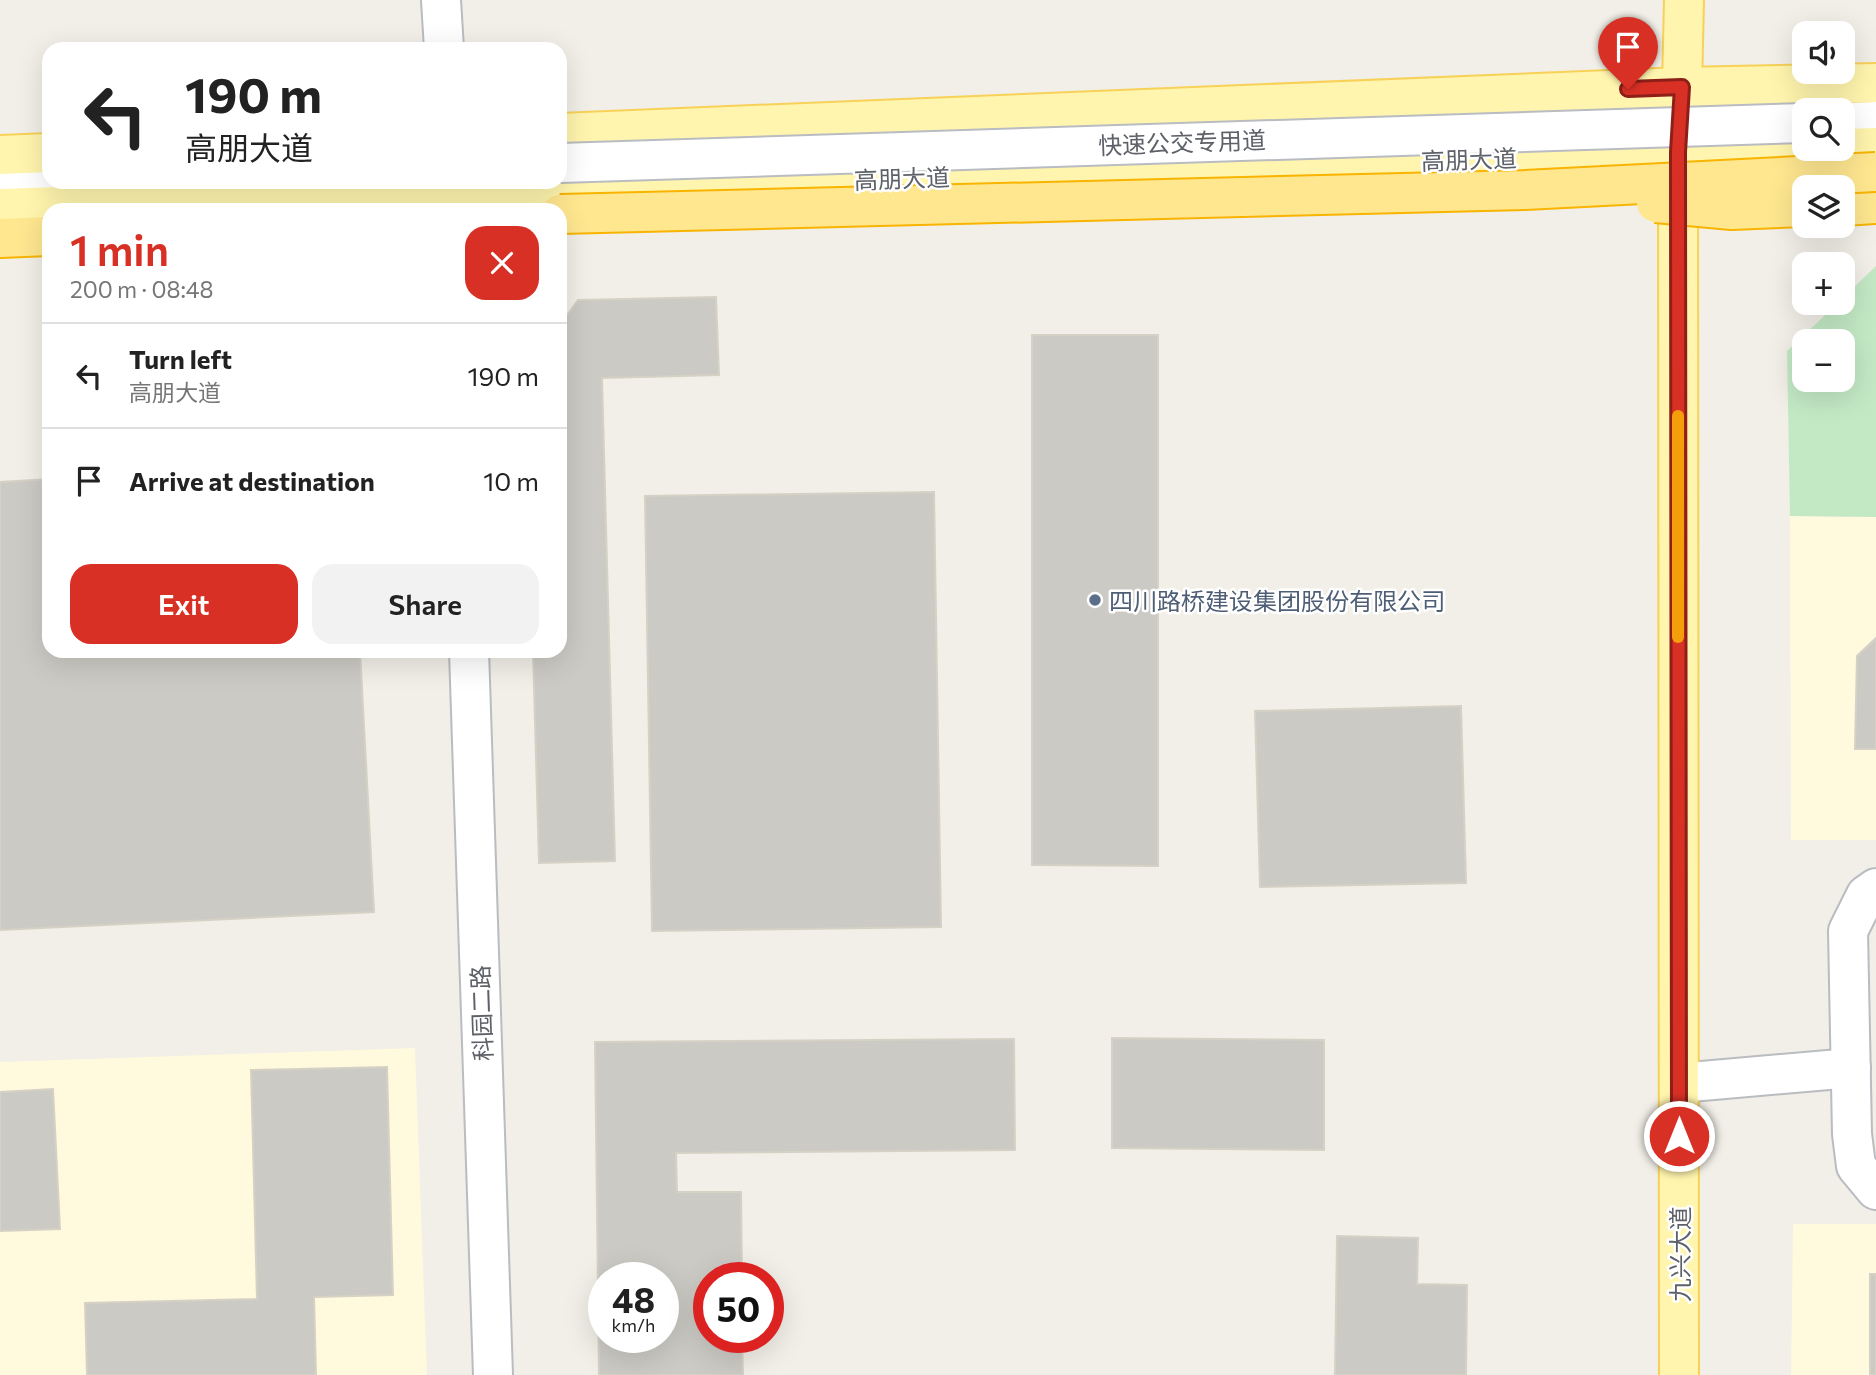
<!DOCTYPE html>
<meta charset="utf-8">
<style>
:root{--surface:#fff;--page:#f2f2f2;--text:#222;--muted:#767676;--line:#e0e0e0;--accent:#d93025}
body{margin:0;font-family:Commissioner,"Noto Sans SC",sans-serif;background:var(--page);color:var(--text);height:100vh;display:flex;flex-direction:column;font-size:26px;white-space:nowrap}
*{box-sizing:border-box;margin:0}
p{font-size:23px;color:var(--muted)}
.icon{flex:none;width:38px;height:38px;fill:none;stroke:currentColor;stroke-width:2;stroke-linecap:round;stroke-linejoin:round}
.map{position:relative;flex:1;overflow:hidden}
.drawer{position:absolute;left:42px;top:203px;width:525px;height:455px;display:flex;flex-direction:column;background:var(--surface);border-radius:21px;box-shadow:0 7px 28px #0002}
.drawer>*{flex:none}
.banner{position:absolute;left:42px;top:42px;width:525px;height:147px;border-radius:21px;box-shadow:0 7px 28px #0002;background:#fff;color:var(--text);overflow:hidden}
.buttons{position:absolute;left:1792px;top:21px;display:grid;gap:14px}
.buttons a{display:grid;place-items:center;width:63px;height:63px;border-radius:14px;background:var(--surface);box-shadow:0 7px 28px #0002;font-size:35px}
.speed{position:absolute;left:588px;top:1262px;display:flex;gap:14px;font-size:35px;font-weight:700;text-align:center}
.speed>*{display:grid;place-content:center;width:91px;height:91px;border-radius:50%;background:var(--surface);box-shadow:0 7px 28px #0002;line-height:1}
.speed small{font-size:18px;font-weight:400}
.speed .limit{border:10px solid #d22;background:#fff;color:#111}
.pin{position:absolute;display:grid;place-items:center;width:60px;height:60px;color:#fff;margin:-72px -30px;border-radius:50% 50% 50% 0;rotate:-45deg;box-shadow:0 0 7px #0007}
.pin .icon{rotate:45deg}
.me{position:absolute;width:77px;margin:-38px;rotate:0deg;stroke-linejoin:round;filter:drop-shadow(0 0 5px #0008)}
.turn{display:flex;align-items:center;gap:24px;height:147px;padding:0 28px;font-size:32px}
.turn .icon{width:91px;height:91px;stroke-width:2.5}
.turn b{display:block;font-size:49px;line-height:60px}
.round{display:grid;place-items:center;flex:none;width:74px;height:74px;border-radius:21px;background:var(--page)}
.summary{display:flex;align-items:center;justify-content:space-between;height:119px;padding:0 28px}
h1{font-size:42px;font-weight:600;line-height:52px;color:var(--accent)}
.action{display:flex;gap:14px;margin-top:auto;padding:14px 28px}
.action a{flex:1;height:80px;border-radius:21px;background:var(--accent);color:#fff;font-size:28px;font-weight:600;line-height:80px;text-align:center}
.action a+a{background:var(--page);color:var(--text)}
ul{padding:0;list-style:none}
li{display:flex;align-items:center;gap:21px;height:105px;padding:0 28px;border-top:2px solid var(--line)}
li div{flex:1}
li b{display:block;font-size:26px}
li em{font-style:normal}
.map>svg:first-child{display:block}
</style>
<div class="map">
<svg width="1876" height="1375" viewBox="0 0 1876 1375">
<rect width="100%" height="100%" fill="#f1efe7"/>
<!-- commercial -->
<g fill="#fff9de">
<polygon points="1790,516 1876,517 1876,840 1791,840"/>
<polygon points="415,1048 427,1375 0,1375 0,1062"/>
<polygon points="1793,1224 1876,1224 1876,1375 1791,1375"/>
</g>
<!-- green -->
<path fill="#c3e9c4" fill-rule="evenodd" d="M1876,266V517L1790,516L1787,351L1838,303H1843V298ZM1804,341H1843V380H1804Z"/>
<!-- building -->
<g fill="#cccac4" stroke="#d6d1c5" stroke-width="2" fill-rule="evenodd">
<polygon points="716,297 719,375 602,378 615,861 539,863 533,651 560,651 560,325 578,300"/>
<polygon points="1032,335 1158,335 1158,866 1032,865"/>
<polygon points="49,479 49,651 360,651 374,912 0,930 0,482"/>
<polygon points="934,492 941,927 652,931 645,496"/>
<polygon points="1876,638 1876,749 1855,749 1857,656"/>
<polygon points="1461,706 1466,883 1260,887 1255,711"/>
<polygon points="1112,1038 1324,1040 1324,1150 1112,1148"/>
<path d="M1014,1039L1015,1150L676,1153L677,1192H741L742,1278H709V1337H742L743,1375H599L595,1042ZM604,1278H663V1337H604Z"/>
<polygon points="387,1067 393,1295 314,1297 316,1375 87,1375 85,1303 257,1299 251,1070"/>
<polygon points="53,1089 60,1229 0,1231 0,1092"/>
<polygon points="1337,1236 1418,1238 1417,1284 1467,1285 1466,1375 1335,1375"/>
<rect x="1870" y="1274" width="6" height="101"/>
</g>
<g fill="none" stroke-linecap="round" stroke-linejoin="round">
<!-- minor casing -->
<g stroke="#b9bcc1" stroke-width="42">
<g id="minor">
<polyline points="441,0 444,49"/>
<polyline points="1843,122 1876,121"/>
<polyline points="0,182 49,181"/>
<polyline points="469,651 493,1375"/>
<polyline points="1876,888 1866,895 1848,931 1852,1134 1856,1166 1876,1190"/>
<polyline points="1679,1083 1851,1068"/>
</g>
</g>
<!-- major casing -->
<g stroke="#f8d159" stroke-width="42">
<g id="major">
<polyline points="560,133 1682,87 1876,83"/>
<polyline points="1843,148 1876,147"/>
<polyline points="0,155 49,153"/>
<polyline points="0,208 1804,149"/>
<polyline points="1679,1375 1678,152 1682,87 1684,0"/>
</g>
</g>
<!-- highway casing -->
<g stroke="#f8b400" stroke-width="42">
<g id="highway">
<polyline points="1843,206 1876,204"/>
<polyline points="0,238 49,236"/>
</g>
</g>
<!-- minor -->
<use href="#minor" stroke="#fff" stroke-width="38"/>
<!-- major -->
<use href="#major" stroke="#fff5ae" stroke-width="38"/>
<!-- highway -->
<use href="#highway" stroke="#ffe790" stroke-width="38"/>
<!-- minor-bridge casing -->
<g stroke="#b9bcc1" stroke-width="42" stroke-linecap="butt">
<polyline id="minor-bridge" points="560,163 1804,123"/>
</g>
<!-- highway-bridge casing -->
<g stroke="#f8b400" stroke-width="42" stroke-linecap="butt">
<g id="highway-bridge">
<polyline points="1656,203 1732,210 1804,207"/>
<polyline points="560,214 1525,190 1876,172"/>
</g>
</g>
<!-- minor-bridge -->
<use href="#minor-bridge" stroke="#fff" stroke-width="38"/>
<!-- highway-bridge -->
<use href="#highway-bridge" stroke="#ffe790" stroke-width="38"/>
</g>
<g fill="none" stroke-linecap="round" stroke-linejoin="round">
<!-- route casing -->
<g stroke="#8d1f18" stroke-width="18">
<polyline id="route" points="1628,89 1682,87 1678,152 1679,1136"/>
</g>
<!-- route -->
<use href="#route" stroke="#d93025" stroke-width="12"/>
<!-- slow -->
<polyline stroke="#f59e0b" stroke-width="12" points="1678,416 1678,637"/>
</g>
<!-- markers -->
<circle fill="#5c6f8a" stroke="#fff" stroke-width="2.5" cx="1095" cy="600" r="7"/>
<g text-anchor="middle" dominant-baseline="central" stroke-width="5" stroke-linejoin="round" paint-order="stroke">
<!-- street labels -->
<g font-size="24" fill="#5e6268" stroke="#fff">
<text transform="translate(1182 142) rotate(-2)">快速公交专用道</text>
<text transform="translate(1469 159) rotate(-2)">高朋大道</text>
<text transform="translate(902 178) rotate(-2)">高朋大道</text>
<text transform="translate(481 1013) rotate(-92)">科园二路</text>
<text transform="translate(1679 1254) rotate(-90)">九兴大道</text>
</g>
<!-- service labels -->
<g font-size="24" fill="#4e5e75" stroke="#fff" text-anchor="start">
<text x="1109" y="600">四川路桥建设集团股份有限公司</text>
</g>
</g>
</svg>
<div class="buttons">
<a><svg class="icon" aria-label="sound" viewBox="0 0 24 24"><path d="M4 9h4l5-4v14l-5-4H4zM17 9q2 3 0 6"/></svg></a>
<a><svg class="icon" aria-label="search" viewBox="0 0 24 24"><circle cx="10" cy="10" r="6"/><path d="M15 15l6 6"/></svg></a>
<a><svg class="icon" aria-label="layers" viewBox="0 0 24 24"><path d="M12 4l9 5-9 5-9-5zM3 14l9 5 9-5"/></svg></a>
<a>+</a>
<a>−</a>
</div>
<div class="speed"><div>48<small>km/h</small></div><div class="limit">50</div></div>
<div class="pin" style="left:1628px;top:89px;background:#d93025"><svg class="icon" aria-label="arrive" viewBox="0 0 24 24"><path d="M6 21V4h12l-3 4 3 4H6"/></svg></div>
<svg class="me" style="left:1679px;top:1136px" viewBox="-20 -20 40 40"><circle r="17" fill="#d93025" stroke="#fff" stroke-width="3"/><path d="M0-11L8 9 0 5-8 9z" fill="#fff"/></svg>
<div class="banner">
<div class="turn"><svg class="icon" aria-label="left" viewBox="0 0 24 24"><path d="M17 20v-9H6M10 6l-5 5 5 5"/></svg><div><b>190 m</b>高朋大道</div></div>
</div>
<section class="drawer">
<div class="summary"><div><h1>1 min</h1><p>200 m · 08:48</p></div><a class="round" style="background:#d93025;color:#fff"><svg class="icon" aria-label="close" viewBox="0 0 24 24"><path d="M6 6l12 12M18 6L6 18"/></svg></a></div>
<ul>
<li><svg class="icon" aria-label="left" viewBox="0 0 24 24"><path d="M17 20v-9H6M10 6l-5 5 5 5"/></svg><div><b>Turn left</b><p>高朋大道</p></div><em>190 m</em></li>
<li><svg class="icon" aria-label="arrive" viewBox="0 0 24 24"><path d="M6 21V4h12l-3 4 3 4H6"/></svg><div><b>Arrive at destination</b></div><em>10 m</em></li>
</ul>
<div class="action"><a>Exit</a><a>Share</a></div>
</section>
</div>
